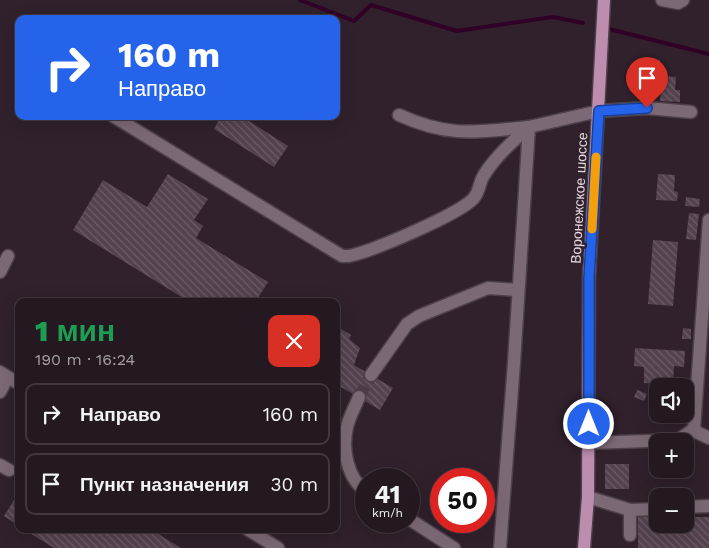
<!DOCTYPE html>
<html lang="ru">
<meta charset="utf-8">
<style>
:root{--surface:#241921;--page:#2c222a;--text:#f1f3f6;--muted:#a3a0a5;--line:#41383f}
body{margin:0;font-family:"Work Sans",sans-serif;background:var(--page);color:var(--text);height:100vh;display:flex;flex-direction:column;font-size:19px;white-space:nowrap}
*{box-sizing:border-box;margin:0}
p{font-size:16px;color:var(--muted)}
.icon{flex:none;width:28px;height:28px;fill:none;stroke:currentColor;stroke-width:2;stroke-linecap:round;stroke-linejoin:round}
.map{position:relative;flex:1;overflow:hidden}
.details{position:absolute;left:15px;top:298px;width:325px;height:235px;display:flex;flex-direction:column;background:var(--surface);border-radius:10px;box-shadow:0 5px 20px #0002,0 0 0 1px var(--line)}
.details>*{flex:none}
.banner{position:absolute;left:15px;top:15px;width:325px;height:105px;border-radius:10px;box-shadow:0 5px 20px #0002,0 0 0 1px var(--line);background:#2563eb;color:#fff;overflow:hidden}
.controls{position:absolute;left:649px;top:378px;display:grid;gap:10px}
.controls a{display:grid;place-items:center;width:45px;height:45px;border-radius:10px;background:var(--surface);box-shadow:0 5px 20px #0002,0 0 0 1px var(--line);font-size:25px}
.speed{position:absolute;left:355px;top:468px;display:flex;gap:10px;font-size:25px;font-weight:700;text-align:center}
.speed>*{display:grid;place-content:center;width:65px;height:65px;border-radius:50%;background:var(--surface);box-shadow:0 5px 20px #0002,0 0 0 1px var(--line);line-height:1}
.speed small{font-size:12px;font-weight:400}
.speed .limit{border:8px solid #d22;background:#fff;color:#111}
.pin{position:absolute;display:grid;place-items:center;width:42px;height:42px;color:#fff;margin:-51px -21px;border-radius:50% 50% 50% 0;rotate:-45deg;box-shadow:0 0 5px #0007}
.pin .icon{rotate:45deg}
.me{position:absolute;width:55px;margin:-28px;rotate:0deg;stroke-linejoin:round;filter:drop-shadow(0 0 4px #0008)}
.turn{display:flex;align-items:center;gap:18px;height:105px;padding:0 20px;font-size:22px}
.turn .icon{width:65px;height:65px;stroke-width:2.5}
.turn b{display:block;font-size:35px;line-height:42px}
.round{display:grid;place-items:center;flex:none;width:52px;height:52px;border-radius:10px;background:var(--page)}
.overview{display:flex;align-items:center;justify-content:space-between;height:85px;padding:0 20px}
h1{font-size:30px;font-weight:800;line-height:38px;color:#1e9e55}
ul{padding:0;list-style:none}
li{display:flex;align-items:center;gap:15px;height:62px;margin:0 10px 8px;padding:0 10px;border:2px solid var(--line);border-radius:10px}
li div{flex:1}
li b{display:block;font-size:19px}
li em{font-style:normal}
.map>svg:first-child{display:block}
</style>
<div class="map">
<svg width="709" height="548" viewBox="0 0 709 548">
<defs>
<pattern id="building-back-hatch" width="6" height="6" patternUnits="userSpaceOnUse" patternTransform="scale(1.25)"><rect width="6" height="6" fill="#54424f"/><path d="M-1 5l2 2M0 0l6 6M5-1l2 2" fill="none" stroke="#6c5d68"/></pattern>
</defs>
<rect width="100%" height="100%" fill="#30212c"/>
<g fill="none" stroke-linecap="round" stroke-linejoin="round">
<!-- stream -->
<g stroke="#310027" stroke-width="4">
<polyline points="300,0 354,21 371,5 457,31 553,17 583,23"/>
<polyline points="605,28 709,54"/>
</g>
</g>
<!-- building -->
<g fill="url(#building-back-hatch)">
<polygon points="652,59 660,60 656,99 649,98"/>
<polygon points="662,76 676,77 675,90 680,90 680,102 660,101"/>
<polygon points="221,116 241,116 288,146 274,167 214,129"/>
<polygon points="168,174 208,199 194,220 203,226 196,238 268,282 256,301 188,301 73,230 103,180 147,207"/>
<polygon points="658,174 675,175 674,191 678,192 677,201 656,200"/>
<polygon points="686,197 700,199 699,207 685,206"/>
<polygon points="689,213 699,214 696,240 686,239"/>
<polygon points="653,240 678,242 673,306 648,304"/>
<polygon points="336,326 351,335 349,339 360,348 354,365 393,388 380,410 341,387 336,391"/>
<polygon points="683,328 691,329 691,339 682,339"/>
<polygon points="635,348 685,351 684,367 674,366 673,384 644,383 644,367 634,366"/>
<polygon points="637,390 647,394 644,401 634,397"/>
<rect x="605" y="464" width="24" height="25"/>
<polygon points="19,492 19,526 4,516"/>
<polygon points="638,517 658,517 658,524 685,524 685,517 709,517 709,548 638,548"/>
<polygon points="23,529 150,529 181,548 54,548"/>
</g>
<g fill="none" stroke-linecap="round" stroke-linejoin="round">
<!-- minor-tunnel -->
<polyline stroke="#4b3c47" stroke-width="12" stroke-dasharray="12 6" stroke-linecap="butt" points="359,397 371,375"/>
<!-- minor casing -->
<g stroke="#4d4049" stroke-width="15">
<g id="minor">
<polyline points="662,0 678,3 683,0"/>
<path d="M113,116L342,256H349C373,251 457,215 473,199C480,192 479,182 484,175C495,157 513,141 529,127C476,132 450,138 399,115"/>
<polyline points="0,272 8,256"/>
<polyline points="0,372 19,384"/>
<polyline points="371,375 407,324 419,316 488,288 517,290"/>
<polyline points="0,392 8,377"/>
<path d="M359,397C355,407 349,417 347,427C342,448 347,479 366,491"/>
<polyline points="692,430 709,438"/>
<polyline points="588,443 678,440 694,429 709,220"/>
<polyline points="0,465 9,470"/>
<polyline points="588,497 630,510 658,509"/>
<polyline points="685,507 709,506"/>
<polyline points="630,510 630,535"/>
<polyline points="409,519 454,548"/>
<polyline points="247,529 278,548"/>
<polyline points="500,548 514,363 529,127 599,111 647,108 691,112"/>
</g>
</g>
<!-- major casing -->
<g stroke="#4d4049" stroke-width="15">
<polyline id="major" points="584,548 588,497 589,277 604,0"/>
</g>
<!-- minor -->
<use href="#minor" stroke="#7c6976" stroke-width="12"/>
<!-- major -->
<use href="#major" stroke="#bc8dae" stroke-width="12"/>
</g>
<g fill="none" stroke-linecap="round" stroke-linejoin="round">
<!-- route casing -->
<g stroke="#184099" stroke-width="12">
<polyline id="route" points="589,424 589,278 599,111 647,108"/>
</g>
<!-- route -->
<use href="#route" stroke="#2563eb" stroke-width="9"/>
<!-- slow -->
<polyline stroke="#f59e0b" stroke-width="9" points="592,229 596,157"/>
</g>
<g text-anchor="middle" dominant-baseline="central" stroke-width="5" stroke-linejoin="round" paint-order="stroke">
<!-- street labels -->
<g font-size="14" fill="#e3d8df" stroke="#30212c">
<text transform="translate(579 198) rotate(-87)">Воронежское шоссе</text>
</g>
</g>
</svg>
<div class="controls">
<a><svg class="icon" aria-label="sound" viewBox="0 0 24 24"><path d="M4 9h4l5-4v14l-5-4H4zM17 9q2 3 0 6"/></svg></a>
<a>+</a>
<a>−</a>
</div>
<div class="speed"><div>41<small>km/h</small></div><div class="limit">50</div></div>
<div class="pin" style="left:647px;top:108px;background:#d93025"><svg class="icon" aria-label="arrive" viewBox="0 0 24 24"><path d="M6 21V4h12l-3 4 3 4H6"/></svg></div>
<svg class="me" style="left:589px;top:424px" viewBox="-20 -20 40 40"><circle r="17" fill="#2563eb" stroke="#fff" stroke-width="3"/><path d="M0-11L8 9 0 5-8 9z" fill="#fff"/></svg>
<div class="banner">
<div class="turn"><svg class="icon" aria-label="right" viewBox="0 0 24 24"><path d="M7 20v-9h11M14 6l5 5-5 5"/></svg><div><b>160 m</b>Направо</div></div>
</div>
<section class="details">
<div class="overview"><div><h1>1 мин</h1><p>190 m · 16:24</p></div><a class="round" style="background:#d93025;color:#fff"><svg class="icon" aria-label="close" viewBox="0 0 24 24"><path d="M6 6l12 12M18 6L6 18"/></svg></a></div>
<ul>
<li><svg class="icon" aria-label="right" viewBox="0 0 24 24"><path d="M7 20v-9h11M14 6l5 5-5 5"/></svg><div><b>Направо</b></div><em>160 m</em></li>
<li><svg class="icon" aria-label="arrive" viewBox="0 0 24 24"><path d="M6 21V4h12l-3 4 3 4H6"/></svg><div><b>Пункт назначения</b></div><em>30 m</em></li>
</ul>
</section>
</div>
